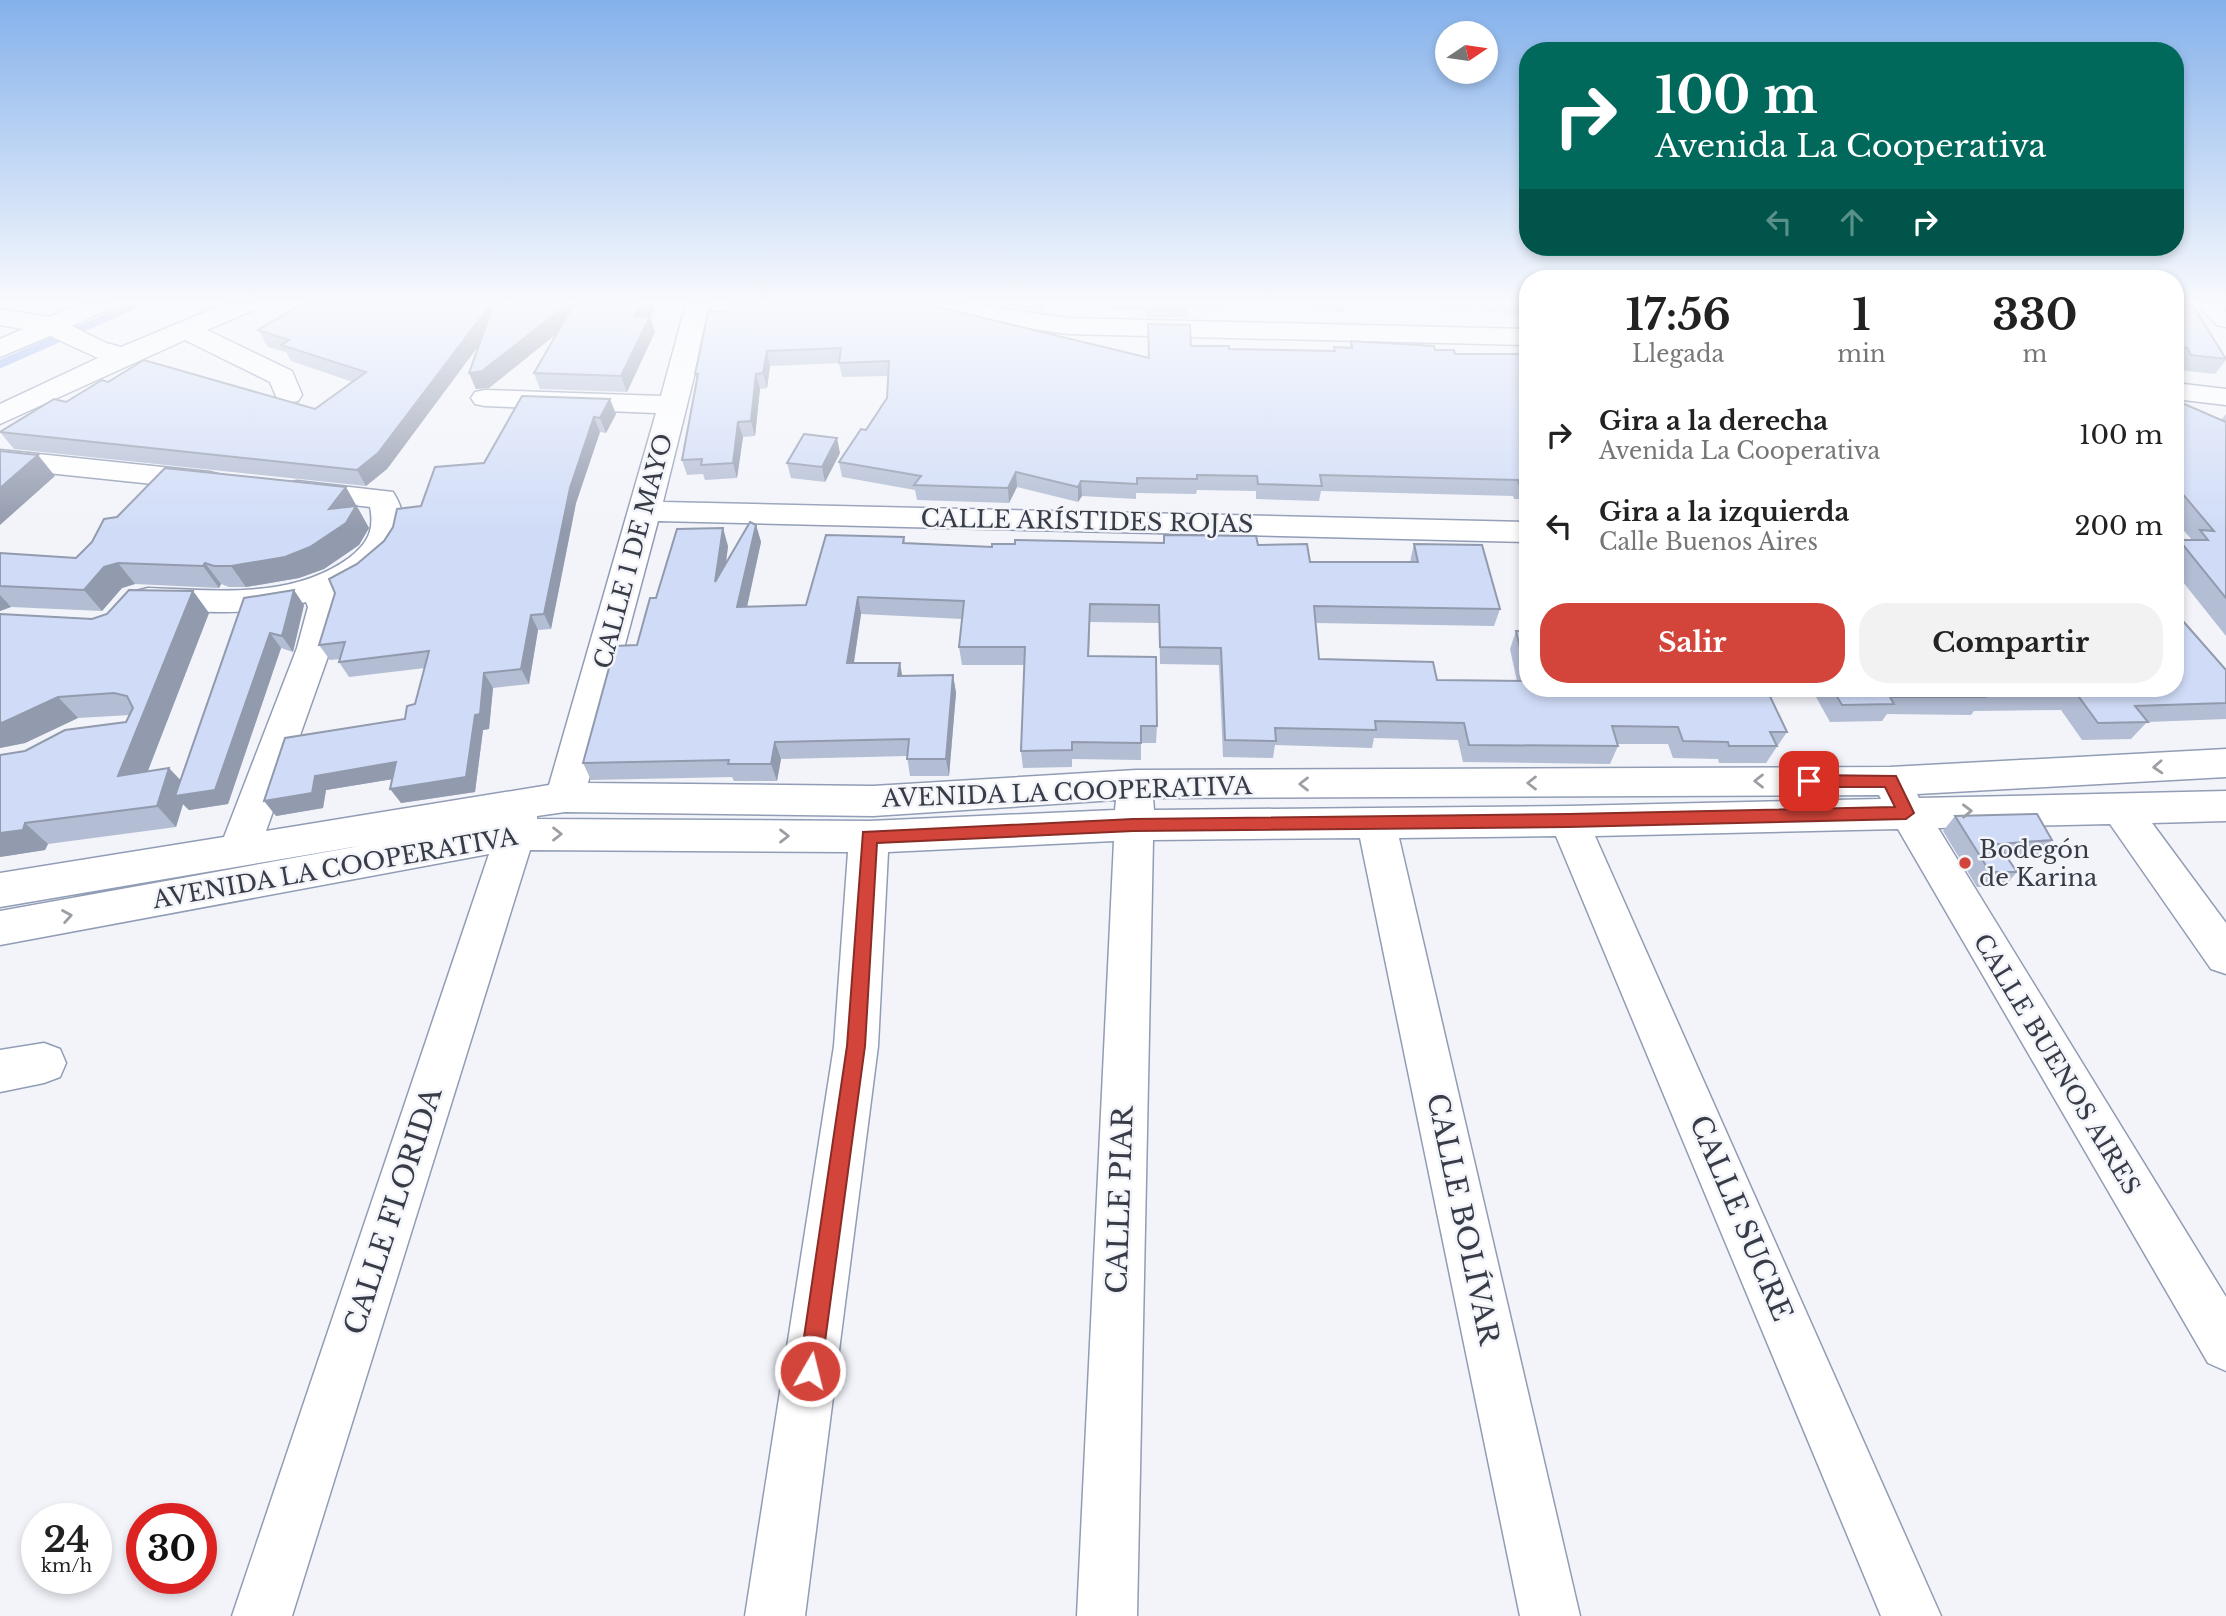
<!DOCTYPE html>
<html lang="es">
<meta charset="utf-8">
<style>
:root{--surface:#fff;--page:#f2f2f2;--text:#222;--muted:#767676;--accent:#d3453a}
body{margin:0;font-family:"Libre Baskerville",serif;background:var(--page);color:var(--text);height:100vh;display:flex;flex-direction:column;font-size:26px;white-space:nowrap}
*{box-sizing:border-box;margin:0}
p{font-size:23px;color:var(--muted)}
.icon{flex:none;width:38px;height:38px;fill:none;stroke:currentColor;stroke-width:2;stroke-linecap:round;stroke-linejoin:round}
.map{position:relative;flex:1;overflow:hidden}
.sheet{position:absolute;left:1519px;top:270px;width:665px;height:427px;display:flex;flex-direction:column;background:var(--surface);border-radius:28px;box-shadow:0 4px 10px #0003}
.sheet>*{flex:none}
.guide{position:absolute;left:1519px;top:42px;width:665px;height:214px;border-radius:28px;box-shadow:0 4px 10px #0003;background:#00695c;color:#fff;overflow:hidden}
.needle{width:46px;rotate:77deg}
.fabs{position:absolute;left:1435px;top:21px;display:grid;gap:14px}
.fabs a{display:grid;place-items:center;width:63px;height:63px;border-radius:50%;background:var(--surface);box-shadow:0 4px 10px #0003;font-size:35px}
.speed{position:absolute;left:21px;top:1503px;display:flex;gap:14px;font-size:35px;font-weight:700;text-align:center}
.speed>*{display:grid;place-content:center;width:91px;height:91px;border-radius:50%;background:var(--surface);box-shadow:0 4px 10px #0003;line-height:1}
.speed small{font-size:18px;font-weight:400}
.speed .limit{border:10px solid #d22;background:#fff;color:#111}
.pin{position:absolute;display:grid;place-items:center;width:60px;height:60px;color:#fff;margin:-30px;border-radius:14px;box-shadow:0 4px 10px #0006}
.me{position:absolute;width:77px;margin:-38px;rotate:8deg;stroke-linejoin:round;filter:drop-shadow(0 0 5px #0008)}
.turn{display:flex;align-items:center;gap:24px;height:147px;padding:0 21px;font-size:32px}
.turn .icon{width:91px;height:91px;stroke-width:2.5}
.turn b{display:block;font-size:49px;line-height:60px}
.lanes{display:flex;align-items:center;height:66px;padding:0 21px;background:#0003;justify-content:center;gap:35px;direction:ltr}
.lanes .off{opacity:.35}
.eta{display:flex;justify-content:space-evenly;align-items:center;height:119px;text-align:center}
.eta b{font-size:42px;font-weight:700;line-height:49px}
.action{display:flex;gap:14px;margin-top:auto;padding:14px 21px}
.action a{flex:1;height:80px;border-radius:28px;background:var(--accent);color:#fff;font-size:28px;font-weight:700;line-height:80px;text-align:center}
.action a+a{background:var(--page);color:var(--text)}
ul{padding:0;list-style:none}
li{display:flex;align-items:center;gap:21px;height:91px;padding:0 21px}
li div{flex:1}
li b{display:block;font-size:26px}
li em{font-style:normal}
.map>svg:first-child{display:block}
</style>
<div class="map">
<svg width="2226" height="1616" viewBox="0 0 2226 1616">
<rect width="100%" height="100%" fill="#f2f4fa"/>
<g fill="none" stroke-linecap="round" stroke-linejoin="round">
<!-- stream -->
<polyline stroke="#8facf0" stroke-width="8" points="0,364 137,304"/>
<!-- minor casing -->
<g stroke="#919cb5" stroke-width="3">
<g id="minor">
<polygon points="78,304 112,304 108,309 72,326 106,343 121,347 225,304 260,304 256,309 207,330 292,371 302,395 298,401 288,403 278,401 270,382 185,340 0,424 0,404 98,358 50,336 0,357 0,339 23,329 0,325 0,309 49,317"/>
<path d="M686,304H712L663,502L1528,522V542L658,521L588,783L873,786L1136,770L1890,767L2226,749V777L1917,794L1919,798L2226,791V821L2152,823L2226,923V974L2211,969L2110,824L1938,828L2226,1297V1371L2208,1363L1898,829L1595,836L1941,1616H1881L1556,836L1399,838L1580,1616H1520L1360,838L1153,840L1137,1616H1077L1114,841L888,852L878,1046L805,1616H745L834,1046L848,852L530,850L292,1616H232L489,854L0,945V911L365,845L0,907V873L224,837L297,648L308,607L306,602C255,617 200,611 148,610L136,607L131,599L136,591L148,588C215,590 291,600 349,558C367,544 375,531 370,507L286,497L282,490L286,483L297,481L393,492C425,541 374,575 335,594L342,607L331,648L266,831L549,785L656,413L485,406L475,404L471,398L475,392L485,390L661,396ZM1879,795L1881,799L1569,806L1154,810L1153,798ZM1116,800L1115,810L869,821L537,819V816L565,812L873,816Z"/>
<polygon points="901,304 967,304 1068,318 1528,329 1528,345 1068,334 914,312 905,309"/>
<polygon points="2197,304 2225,304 2226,327 2217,325"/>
<polygon points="2175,383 2226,389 2226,405 2175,399"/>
<polygon points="0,450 210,472 221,475 225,481 221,487 210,490 0,468"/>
<polygon points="44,1043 60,1049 66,1063 60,1077 44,1083 0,1092 0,1050"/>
</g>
</g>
<!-- minor -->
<use href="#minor" fill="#fff" fill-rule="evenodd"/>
</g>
<!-- wall -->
<g fill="#b3bdd4">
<polygon points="302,304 652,304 654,310 650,316 655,332 627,392 540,389 534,373 556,334 489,388 476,389 469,373 478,346 387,469 366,486 14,449 0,432 108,382 315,409 353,382 291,361 286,352 268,347 258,330"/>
<polygon points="926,304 1148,357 1148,324 1191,346 1229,349 1334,351 1334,347 1350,348 1351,341 1435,350 1455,354 1528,354 1528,499 1514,499 1513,496 1321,491 1319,501 1256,499 1256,491 1197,490 1196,494 1136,493 1136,499 1082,496 1078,502 1017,487 1009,503 917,500 915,490 842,477 839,462 866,430 887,398 888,376 842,377 839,363 770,366 767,388 760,389 755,436 743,437 737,478 705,480 703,474 687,475 682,460 697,380 695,374 708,312"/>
<polygon points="986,304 1045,304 1044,311"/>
<polygon points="1110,304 1288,304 1188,309 1188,318 1147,317 1146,310 1110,310"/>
<polygon points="1297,304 1347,304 1342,313"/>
<polygon points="1437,304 1528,304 1528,315 1504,315 1503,311 1484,312 1481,307 1438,308"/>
<polygon points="2175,304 2226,360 2215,374 2179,370 2175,363"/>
<polygon points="522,396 616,414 606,433 600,432 576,503 551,629 538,630 529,684 493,688 489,729 483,730 475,792 401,803 392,779 326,790 323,808 276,816 405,719 415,704 425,668 349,677 339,662 340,659 330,660 319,645 357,564 384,541 421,506 484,463"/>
<polygon points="2175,400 2221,420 2226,414 2226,636 2175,572 2175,544 2179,540 2192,540 2175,520"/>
<polygon points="840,453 825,482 791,478 787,463"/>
<polygon points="358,508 369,528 359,545 324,569 299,578 246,587 229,587 221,584 219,588 135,584 122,588 102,611 11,607 0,611 0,553 76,558"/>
<polygon points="756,525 761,542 747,607 806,605 904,537 905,543 992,547 1164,543 1164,535 1258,545 1310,562 1410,562 1414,544 1500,609 1494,626 1316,623 1319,659 1437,680 1517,681 1510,649 1516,631 1787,732 1766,763 1719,763 1718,759 1673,758 1668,744 1617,744 1618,746 1610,764 1463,762 1458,740 1374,738 1372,748 1275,745 1273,758 1223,757 1219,665 1160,664 1159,623 1090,622 1089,656 1157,726 1156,743 1141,743 1141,760 1072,759 1072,767 1023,768 1021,751 1024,665 962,665 959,647 962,619 861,614 854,663 902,676 953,675 956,693 949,776 910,776 907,756 781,759 777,781 734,781 732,777 591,780 583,763 637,645 656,598 728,546 726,564"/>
<polygon points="193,591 209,613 148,771 181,780 244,598 304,605 293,652 281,648 228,804 189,810 183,804 176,827 48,844 45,850 0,857 25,751 126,722 130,715 78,718 25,743 0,748 0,614 92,619"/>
<polygon points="2226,670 2226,719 2147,722 2131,739 2082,740 2061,710 1974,711 1971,715 1887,714 1882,721 1830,722 1811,688 2175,688"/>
<polygon points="1955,816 2052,840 2038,854 2007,856 2017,872 2004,887 1977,887 1943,831"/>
</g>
<!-- shaded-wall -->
<g fill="#929aad">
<polygon points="491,304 499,304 503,313 387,469 366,486 357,470"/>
<polygon points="568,304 581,304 584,312 489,388 476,389 469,373"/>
<polygon points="642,304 652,304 654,310 640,332 634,316"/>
<polygon points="650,316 655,332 627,392 621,376"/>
<polygon points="767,351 770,366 767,388 763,373"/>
<polygon points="756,374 760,389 755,436 751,421"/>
<polygon points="610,399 616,414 606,433 600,418"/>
<polygon points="594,417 600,432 576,503 551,629 544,614 570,488"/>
<polygon points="738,422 743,437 737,478 733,463"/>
<polygon points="837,438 840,453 825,482 822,467"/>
<polygon points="38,455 55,476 0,525 0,488"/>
<polygon points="1016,472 1017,487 1009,503 1008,488"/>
<polygon points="1081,481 1082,496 1078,502 1078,487"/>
<polygon points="346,487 369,528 359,545 324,569 299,578 246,587 231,566 329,509"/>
<polygon points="756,525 761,542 743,625 737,607"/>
<polygon points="723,528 728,546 721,600 715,582"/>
<polygon points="118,563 135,584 122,588 102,611 84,590 104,567"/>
<polygon points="205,563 221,584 219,588 203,566"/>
<polygon points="294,590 304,605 293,652 282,636"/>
<polygon points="193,591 209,613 138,796 118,776"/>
<polygon points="0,595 11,607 0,611"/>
<polygon points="858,597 861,614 851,681 847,663"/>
<polygon points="531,615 538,630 529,684 521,669"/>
<polygon points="270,633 281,648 228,804 189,810 183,804 176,827 157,806 169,768 188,788"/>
<polygon points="900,663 903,680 898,676"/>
<polygon points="484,673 493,688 489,729 483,730 475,792 401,803 390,789 475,715"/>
<polygon points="953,675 956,693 949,776 946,759"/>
<polygon points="58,697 78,718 25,743 0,748 0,723"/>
<polygon points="775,742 781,759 777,781 771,764"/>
<polygon points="396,762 406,777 326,790 323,808 276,816 264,801 315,776"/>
<polygon points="25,823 48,844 45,850 0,857 0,833"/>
</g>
<!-- building -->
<g fill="#d0dcf7" stroke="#929aad" stroke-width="2">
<polygon points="302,304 491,304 378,453 357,470 0,432 54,399 66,402 102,380 108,382 144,360 315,409 366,372 281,345 289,340 258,330"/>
<polygon points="494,304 568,304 482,371 469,373"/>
<polygon points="574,304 642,304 634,316 650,316 621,376 534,373"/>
<polygon points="726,304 926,304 1149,358 1148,324 1190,325 1191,346 1229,346 1229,349 1335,351 1334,347 1352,348 1351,341 1434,346 1435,350 1454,350 1455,354 1528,354 1528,484 1519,484 1518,480 1320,475 1322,486 1258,484 1257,476 1197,475 1197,479 1137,478 1137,484 1081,481 1078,487 1016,472 1008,488 914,485 921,476 839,462 861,429 866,430 887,398 889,361 839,363 841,348 767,351 763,373 756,374 751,421 738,422 733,463 701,465 702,459 682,460 698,374 695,374 708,312 725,311"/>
<polygon points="2175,304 2192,304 2226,359 2191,355 2187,348 2175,346"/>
<polygon points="522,396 610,399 600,418 594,417 570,488 544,614 531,615 521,669 484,673 480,714 475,715 466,777 390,789 396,762 315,776 312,793 264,801 285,738 405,719 407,706 415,704 429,651 339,662 345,642 319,645 335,593 329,579 357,564 384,541 393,527 397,509 421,506 435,467 484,463"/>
<polygon points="2175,400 2226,422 2226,598 2179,540 2208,540 2200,530 2214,531 2175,485"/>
<polygon points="804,434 837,438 822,467 787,463"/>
<polygon points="0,451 38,455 0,488"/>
<polygon points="165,468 346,487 329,509 356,506 346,523 310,547 285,557 231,566 214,566 205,563 203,566 118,563 104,567 84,590 0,586 0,553 76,558 92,542 104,519 117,517"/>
<polygon points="750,522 756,525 737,607 806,605 826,535 904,537 903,543 992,547 992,544 1015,544 1015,540 1164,543 1164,535 1256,536 1258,545 1307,544 1310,562 1418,562 1414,544 1482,545 1500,609 1314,606 1319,659 1433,662 1437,680 1528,681 1528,688 1766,688 1787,732 1770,732 1777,746 1729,746 1728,742 1683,741 1678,727 1612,726 1618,746 1469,745 1464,723 1375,721 1376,730 1275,728 1276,741 1225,740 1221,648 1160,647 1159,605 1090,604 1088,656 1156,657 1157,726 1141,726 1141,743 1072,742 1072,750 1021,751 1025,647 959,647 964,601 858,597 847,663 900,663 898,676 953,675 946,759 907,759 909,739 775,742 771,764 728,764 729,760 583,763 615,646 637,645 650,598 656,598 677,529 723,528 715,582"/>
<polygon points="129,590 193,591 118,776 169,768 157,806 25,823 23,830 0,833 0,755 25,751 65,730 126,722 133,708 127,696 114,693 58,697 4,722 0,723 0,614 92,619 107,614"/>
<polygon points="294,590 282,636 270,633 215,790 175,796 244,598"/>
<polygon points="2175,612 2226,670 2226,703 2135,706 2148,722 2098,723 2076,693 1982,693 1985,697 1890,697 1894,704 1842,705 1832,688 2175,688"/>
<polygon points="1516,631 1528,632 1528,681"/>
<polygon points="2037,814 2052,840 1998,844 2017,872 1990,872 1955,816"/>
</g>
<!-- one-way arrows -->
<defs><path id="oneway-chevron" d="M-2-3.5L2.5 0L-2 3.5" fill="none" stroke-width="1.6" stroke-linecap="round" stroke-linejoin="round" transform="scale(1.75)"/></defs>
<g stroke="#9b9ea2">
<use href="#oneway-chevron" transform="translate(2158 767) rotate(177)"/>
<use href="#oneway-chevron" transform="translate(1759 781) rotate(180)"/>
<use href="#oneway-chevron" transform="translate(1532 783) rotate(180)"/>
<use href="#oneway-chevron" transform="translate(1304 784) rotate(180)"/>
<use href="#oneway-chevron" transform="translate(1967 811) rotate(-1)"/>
<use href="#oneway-chevron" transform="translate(557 834)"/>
<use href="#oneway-chevron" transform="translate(784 836)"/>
<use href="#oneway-chevron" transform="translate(67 916) rotate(-10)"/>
</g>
<!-- sky -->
<linearGradient id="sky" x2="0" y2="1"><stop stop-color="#84b1eb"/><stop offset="0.57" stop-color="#f9fafd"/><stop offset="1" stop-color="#f9fafd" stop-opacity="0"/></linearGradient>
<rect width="2226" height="530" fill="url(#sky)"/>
<!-- route -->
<polygon fill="#d3453a" stroke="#892d26" stroke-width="2" points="1809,775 1896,776 1914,813 1906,819 1569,827 1133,831 877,843 865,1046 821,1371 817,1379 810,1382 802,1379 799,1371 847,1046 863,832 1133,819 1569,814 1895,807 1885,787 1809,787 1801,781"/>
<!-- markers -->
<circle fill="#d3453a" stroke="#f2f4fa" stroke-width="2.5" cx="1965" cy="863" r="7"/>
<g text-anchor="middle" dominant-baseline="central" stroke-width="5" stroke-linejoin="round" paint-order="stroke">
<!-- street labels -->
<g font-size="24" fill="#373c46" stroke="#f2f4fa">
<text transform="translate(1087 521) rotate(1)">CALLE ARÍSTIDES ROJAS</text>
<text transform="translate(633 551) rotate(-75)">CALLE 1 DE MAYO</text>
<text transform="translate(1067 792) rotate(-2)">AVENIDA LA COOPERATIVA</text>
<text transform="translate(335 868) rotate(-10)">AVENIDA LA COOPERATIVA</text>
<text transform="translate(2057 1064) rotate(59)">CALLE BUENOS AIRES</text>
</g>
<!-- poi labels -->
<g font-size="24" fill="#373c46" stroke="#f2f4fa" text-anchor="start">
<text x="1979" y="849">Bodegón<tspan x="1979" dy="28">de Karina</tspan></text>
</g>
<!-- near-street labels -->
<g font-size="28" fill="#373c46" stroke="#f2f4fa">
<text transform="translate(1120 1200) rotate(-88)">CALLE PIAR</text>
<text transform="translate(393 1211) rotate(-72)">CALLE FLORIDA</text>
<text transform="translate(1741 1218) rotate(67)">CALLE SUCRE</text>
<text transform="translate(1463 1219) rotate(78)">CALLE BOLÍVAR</text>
</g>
</g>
</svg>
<div class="fabs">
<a><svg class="needle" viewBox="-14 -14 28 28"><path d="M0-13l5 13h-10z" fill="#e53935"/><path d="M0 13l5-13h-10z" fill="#767676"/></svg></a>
</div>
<div class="speed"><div>24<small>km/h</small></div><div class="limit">30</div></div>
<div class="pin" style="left:1809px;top:781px;background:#d93025"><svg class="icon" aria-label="arrive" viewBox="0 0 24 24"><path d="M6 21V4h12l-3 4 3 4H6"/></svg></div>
<svg class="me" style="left:810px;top:1371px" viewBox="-20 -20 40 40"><circle r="17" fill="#d3453a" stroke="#fff" stroke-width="3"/><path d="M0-11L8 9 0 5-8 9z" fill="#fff"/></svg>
<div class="guide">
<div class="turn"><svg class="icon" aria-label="right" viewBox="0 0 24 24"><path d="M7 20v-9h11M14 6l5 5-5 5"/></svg><div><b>100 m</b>Avenida La Cooperativa</div></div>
<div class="lanes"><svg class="icon off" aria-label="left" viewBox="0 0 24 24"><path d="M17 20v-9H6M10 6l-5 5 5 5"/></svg><svg class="icon off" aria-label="ahead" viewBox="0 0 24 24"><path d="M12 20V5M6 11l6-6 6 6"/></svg><svg class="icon" aria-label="right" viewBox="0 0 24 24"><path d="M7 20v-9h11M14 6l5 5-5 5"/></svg></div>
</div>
<section class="sheet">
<div class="eta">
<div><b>17:56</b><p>Llegada</p></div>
<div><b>1</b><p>min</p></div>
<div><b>330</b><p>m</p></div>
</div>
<ul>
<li><svg class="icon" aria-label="right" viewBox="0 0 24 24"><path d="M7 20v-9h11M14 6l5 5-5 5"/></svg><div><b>Gira a la derecha</b><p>Avenida La Cooperativa</p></div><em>100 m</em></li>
<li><svg class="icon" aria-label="left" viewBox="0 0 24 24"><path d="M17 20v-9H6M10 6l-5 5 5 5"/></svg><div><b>Gira a la izquierda</b><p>Calle Buenos Aires</p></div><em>200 m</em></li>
</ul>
<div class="action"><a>Salir</a><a>Compartir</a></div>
</section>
</div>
